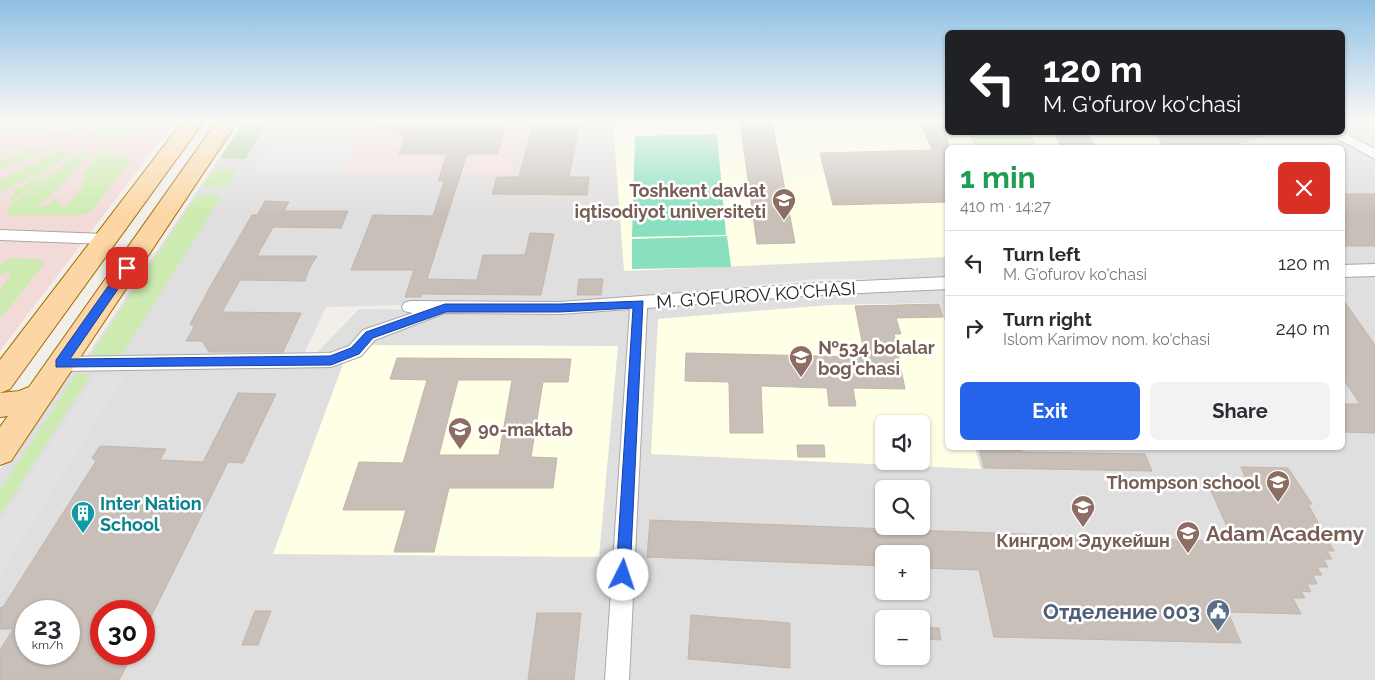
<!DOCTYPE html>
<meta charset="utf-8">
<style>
:root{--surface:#fff;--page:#f2f2f3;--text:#2b2b33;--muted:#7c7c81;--line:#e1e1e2;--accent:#2563eb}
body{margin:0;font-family:Raleway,sans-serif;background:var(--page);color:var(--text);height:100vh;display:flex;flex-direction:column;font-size:19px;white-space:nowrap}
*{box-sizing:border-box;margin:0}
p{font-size:16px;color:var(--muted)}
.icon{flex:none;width:28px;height:28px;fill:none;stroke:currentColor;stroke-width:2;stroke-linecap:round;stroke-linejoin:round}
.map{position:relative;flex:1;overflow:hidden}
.details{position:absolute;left:945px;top:145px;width:400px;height:305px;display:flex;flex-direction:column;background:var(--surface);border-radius:8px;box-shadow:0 1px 4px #0004}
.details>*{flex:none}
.hud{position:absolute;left:945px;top:30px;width:400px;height:105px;border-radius:8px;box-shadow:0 1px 4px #0004;background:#202124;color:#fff;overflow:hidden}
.fabs{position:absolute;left:875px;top:415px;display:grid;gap:10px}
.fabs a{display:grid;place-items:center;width:55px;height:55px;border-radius:8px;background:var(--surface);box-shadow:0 1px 4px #0004;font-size:25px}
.speed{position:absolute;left:15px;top:600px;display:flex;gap:10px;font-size:25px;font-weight:700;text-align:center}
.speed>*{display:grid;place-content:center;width:65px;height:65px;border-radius:50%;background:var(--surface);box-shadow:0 1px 4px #0004;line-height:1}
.speed small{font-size:12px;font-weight:400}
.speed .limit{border:8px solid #d22;background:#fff;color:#111}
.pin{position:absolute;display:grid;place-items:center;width:42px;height:42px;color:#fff;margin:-21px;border-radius:10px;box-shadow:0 2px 8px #0006}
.me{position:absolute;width:55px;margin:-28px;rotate:4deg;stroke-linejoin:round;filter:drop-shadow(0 0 4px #0008)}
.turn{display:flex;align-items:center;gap:18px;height:105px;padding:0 15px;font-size:22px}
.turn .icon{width:65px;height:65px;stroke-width:2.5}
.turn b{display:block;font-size:35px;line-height:42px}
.round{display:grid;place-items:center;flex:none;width:52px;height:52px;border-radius:8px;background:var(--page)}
.overview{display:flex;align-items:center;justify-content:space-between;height:85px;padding:0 15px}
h1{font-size:30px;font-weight:700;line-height:38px;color:#1e9e55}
.action{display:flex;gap:10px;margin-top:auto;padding:10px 15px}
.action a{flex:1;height:58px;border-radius:8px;background:var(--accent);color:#fff;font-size:20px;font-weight:700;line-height:58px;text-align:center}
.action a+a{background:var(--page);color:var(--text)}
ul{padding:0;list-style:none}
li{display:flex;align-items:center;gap:15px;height:65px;padding:0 15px;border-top:1px solid var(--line)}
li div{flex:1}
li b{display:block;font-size:19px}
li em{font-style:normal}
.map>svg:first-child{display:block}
</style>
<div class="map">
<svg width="1375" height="680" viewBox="0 0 1375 680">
<rect width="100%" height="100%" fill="#f2efe9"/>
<!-- residential -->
<path fill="#e0dfdf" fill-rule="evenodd" d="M244,121H947L948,132H1342L1343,121H1375V680H0V470L70,368L306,364L359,309L560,310L645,308L818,296L947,284L948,448H1342V148H948L947,280L817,279L561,306L401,305L326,307L302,358L85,359ZM884,424H921V461H884ZM884,489H921V526H884ZM884,554H921V591H884ZM26,611H69V654H26ZM101,611H144V654H101ZM884,619H921V656H884Z"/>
<!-- commercial -->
<g fill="#f2dad9">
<polygon points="0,121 175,121 0,351"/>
<polygon points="283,121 525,121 511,174 252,173"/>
</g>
<!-- education -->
<g fill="#ffffe5" fill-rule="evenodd">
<polygon points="613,121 947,121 948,132 1200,133 1217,147 948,148 947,257 624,271"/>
<path d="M940,303L948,333V448H975L981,469L651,454L658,319L830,305ZM884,424H921V461H884Z"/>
<polygon points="350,345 618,346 599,557 273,554"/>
</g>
<!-- grass -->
<g fill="#cdebb0">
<polygon points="92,121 114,121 72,137 0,134 0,122 34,123 38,126 59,134"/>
<path d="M122,121H153C134,144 103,138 77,137Z"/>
<polygon points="968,133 1030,133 1038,147 975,147"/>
<polygon points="27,150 48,151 0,170 0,161"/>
<polygon points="55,152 74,152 42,172 0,192 0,180"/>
<polygon points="78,152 94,152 80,164 62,185 37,206 47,206 57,198 59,205 66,206 82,187 85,170 99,153 123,153 130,162 92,210 84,215 8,215 9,205 37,186"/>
<polygon points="214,169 239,169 228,186 203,186"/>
<polygon points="52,170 35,186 8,202 16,189"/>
<polygon points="197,195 222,195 120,358 89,358"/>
<polygon points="11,258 39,259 45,263 0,319 0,289 10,276 8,271 0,275 0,264"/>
<polygon points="76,374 91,374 0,516 0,490"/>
</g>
<!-- forest -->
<polygon fill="#add19e" points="245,121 268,121 245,159 220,158"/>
<!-- pitch -->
<g fill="#88e0be">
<polygon points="717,134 726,235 632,237 635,136"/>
<polygon points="727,236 731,267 632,269 632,239"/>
</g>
<!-- parking -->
<g fill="#e2e2e2">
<polygon points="284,121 367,121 342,174 252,173"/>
<polygon points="95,375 125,376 0,576 0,522"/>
</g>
<!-- building -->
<g fill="#c7bfb8" stroke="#c4b6ab" fill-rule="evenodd">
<polygon points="368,121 507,121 498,154 467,154 427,279 477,280 483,255 525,255 530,233 554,234 541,295 422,294 421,297 405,297 414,270 351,270 373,215 433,216 444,181 438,181 447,154 399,154 405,137"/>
<polygon points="534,121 580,121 569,177 589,177 587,195 492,194 497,177 519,177"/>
<polygon points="740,121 772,121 795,243 757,244"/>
<polygon points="920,121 948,121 948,134 945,134 948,140 948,202 833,205 820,153 932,150"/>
<polygon points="1053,132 1087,132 1096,148 1062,148"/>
<polygon points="1154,132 1263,132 1264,136 1224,148 1165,148"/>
<rect x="1342" y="194" width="33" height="52"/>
<polygon points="265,201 289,202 284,211 348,211 341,228 273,227 257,256 317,256 309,269 305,281 240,280 222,312 301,313 283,352 209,352 202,341 186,341 194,327 190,324 214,280 252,215 257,215"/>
<polygon points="579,279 603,279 601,295 577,295"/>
<polygon points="1342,298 1375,345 1375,433 1342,432 1342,404 1360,404 1342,377"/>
<polygon points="939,304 943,317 896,318 901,334 894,334 905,389 853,388 856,406 829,406 827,388 761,386 763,433 730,433 729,382 685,381 686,353 865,357 855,306"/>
<path d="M397,358L571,359L568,382H543L531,457L557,458L553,488H449L434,552H394L406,510H343L359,462L403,463L427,380L390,379ZM458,380H512L499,455H439Z"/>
<path d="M238,393L276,394L243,463L228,462L144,631V611H101V654H133L119,680H0V650L13,629H0V608L3,607L96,461L92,458L100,446L166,449L160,460L203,462ZM26,611H69V654H26Z"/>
<polygon points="797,445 824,445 825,457 798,457"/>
<polygon points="979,448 1021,448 1022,452 1145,454 1152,471 984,468"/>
<polygon points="1241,467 1288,468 1312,504 1308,504 1334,551 1327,551 1332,559 1323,559 1328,567 1317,567 1322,575 1313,575 1317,584 1307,584 1311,592 1301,591 1305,598 1293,598 1301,614 1228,612 1241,643 994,637 979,570 921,568 921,554 884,554 884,566 647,557 650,520 1234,542 1207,482 1248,483"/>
<polygon points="255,611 271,611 258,645 242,645"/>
<polygon points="537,613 581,613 574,680 528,680"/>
<polygon points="691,615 790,623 790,668 688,659"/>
<polygon points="921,627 939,628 941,640 921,639"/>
</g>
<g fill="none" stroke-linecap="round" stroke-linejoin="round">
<!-- minor casing -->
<g stroke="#a9a9a9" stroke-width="2">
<g id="minor">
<polygon points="1325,132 1342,132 1375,149 1375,159"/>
<polygon points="0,230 106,234 112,235 114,239 112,243 106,244 0,240"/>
<polygon points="1375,264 1375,276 1342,277 1342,265"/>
<polygon points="948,277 948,289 817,295 647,308 629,680 605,680 630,309 560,314 445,313 375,340 361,356 331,367 61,371 55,369 52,364 55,359 61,357 330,353 349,346 363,330 413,313 404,311 402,307 404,303 410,301 560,302 817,283"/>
</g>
</g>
<!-- primary casing -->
<g stroke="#a06b00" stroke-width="2">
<g id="primary">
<polygon points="183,121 204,121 10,389 0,393 0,360"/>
<polygon points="217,121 238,121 11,461 0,465 0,427 8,416 0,417 0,393 19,391 29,387"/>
</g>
</g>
<!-- minor -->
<use href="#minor" fill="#fff" fill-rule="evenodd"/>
<!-- primary -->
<use href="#primary" fill="#fcd6a4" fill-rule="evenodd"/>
</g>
<!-- sky -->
<linearGradient id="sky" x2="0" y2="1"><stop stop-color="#8fc0e4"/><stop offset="0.56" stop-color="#f9f8f5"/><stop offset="1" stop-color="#f9f8f5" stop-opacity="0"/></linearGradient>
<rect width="1375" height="216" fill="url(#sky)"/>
<!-- route -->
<polygon fill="#2563eb" stroke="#184099" points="127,264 132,268 131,270 70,359 330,356 351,348 366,332 445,304 560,304 643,301 630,575 628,580 623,582 618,580 616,575 633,308 560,312 446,312 373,338 359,354 331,365 56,367 56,360 123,265"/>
<!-- icons -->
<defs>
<g id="university-pin" transform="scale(1.25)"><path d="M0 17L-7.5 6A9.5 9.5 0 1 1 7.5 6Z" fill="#8d6e63" stroke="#fff"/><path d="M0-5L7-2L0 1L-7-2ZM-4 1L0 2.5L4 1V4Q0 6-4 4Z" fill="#fff"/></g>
<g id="school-pin" transform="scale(1.25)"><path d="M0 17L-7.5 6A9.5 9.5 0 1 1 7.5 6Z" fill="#8d6e63" stroke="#fff"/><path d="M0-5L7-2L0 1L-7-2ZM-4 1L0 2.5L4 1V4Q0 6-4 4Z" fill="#fff"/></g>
<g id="building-pin" transform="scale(1.25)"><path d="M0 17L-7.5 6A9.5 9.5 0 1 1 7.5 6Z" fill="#0f9aa8" stroke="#fff"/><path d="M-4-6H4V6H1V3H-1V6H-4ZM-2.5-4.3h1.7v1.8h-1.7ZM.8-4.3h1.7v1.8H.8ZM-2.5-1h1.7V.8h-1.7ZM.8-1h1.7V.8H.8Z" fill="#fff"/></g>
<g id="civic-pin" transform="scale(1.25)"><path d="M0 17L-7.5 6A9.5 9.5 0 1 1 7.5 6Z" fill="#5c6f8a" stroke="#fff"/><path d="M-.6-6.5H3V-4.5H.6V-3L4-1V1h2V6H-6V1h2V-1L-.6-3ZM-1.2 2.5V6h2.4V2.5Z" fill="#fff"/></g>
</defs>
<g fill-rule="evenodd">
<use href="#university-pin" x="784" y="200"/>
<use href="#school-pin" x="801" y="357"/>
<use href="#school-pin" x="460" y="429"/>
<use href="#school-pin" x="1278" y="482"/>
<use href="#school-pin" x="1083" y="507"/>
<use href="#building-pin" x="83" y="513"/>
<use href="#school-pin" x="1188" y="533"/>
<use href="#civic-pin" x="1218" y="611"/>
</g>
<g text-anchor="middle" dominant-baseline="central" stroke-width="5" stroke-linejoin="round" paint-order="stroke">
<!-- education labels -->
<g font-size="18" font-weight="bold" fill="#785e54" stroke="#fff" text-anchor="end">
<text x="766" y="190">Toshkent davlat<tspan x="766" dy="21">iqtisodiyot universiteti</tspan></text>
<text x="818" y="347" text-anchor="start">№534 bolalar<tspan x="818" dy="21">bog'chasi</tspan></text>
<text x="478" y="429" text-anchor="start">90-maktab</text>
<text x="1260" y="482">Thompson school</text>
<text x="1083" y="540" text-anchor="middle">Кингдом Эдукейшн</text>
</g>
<!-- street labels -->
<g font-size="18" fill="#222" stroke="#fff">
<text transform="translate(756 295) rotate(-4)">M. G'OFUROV KO'CHASI</text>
</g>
<!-- culture labels -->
<g font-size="18" font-weight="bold" fill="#0d838f" stroke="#fff" text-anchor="start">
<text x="100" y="503">Inter Nation<tspan x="100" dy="21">School</tspan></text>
</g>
<!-- near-education labels -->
<g font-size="21" font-weight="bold" fill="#785e54" stroke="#fff" text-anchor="start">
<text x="1206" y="533">Adam Academy</text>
</g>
<!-- near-service labels -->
<g font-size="21" font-weight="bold" fill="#4e5e75" stroke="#fff" text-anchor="end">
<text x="1200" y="611">Отделение 003</text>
</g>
</g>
</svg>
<div class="fabs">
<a><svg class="icon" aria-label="sound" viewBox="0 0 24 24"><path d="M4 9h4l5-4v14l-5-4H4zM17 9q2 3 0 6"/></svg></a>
<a><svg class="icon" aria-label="search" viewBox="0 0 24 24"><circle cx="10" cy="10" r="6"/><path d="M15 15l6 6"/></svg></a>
<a>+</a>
<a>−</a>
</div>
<div class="speed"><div>23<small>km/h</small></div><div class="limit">30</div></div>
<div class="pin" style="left:127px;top:268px;background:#d93025"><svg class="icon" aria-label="arrive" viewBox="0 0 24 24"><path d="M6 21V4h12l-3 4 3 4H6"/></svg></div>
<svg class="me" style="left:623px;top:575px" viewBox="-20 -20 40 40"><circle r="19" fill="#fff"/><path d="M0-13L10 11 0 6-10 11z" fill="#2563eb"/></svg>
<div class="hud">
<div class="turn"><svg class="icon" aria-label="left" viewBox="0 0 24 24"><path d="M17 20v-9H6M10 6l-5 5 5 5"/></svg><div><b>120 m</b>M. G'ofurov ko'chasi</div></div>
</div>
<section class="details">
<div class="overview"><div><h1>1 min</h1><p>410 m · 14:27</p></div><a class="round" style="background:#d93025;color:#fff"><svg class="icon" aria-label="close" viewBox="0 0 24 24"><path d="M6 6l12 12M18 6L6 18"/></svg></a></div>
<ul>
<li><svg class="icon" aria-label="left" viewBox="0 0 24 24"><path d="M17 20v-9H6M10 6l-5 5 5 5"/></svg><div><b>Turn left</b><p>M. G'ofurov ko'chasi</p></div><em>120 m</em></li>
<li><svg class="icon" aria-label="right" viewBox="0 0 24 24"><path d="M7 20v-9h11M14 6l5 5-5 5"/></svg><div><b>Turn right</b><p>Islom Karimov nom. ko'chasi</p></div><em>240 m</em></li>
</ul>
<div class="action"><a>Exit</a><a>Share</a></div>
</section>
</div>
